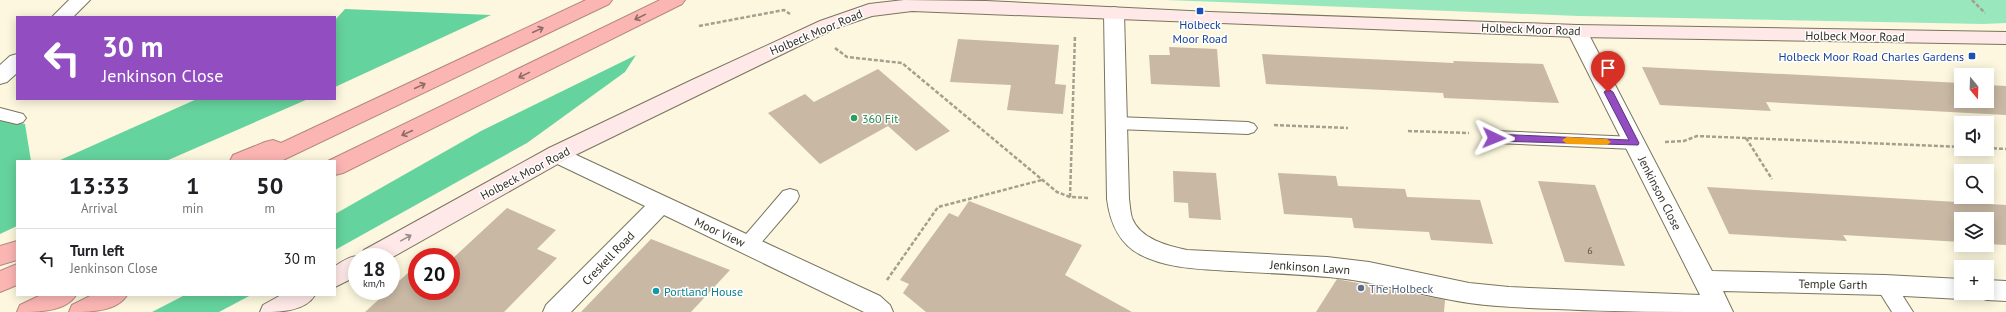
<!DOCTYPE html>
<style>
:root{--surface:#fff;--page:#f2f2f2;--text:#202124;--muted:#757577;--line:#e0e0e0}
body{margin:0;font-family:"PT Sans",sans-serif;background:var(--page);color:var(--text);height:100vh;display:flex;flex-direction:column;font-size:15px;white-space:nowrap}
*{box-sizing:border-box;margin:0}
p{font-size:13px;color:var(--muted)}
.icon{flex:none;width:22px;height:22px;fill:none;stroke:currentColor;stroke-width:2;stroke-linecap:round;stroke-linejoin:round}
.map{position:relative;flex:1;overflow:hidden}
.sheet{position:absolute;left:16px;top:160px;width:320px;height:136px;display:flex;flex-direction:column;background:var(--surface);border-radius:0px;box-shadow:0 2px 10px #0003}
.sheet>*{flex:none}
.hud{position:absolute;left:16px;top:16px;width:320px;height:84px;border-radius:0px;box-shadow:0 2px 10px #0003;background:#924dc1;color:#fff;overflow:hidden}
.needle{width:26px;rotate:161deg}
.controls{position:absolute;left:1954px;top:68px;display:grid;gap:8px}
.controls a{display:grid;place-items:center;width:40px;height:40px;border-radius:0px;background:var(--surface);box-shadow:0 2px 10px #0003;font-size:20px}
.speed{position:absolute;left:348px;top:248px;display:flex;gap:8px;font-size:20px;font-weight:700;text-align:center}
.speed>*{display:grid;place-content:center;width:52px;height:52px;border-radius:50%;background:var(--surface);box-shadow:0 2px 10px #0003;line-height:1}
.speed small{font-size:10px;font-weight:400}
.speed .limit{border:6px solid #d22;background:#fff;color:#111}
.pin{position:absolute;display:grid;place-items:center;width:34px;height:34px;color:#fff;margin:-41px -17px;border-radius:50% 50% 50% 0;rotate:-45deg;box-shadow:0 0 4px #0007}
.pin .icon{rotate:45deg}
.me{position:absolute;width:44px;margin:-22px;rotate:92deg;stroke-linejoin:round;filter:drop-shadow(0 0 3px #0008)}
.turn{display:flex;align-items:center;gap:14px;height:84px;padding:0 20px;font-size:18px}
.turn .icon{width:52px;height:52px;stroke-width:2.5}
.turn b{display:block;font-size:28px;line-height:34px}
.eta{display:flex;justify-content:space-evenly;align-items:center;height:68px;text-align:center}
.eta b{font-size:24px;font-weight:700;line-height:28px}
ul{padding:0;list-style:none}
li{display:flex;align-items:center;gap:12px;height:60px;padding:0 20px;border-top:1px solid var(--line)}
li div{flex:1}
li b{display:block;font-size:15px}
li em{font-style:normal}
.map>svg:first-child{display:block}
</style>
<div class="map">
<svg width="2006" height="312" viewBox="0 0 2006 312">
<rect width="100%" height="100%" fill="#fcf7de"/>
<!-- green -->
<polygon fill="#99e7bd" points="1166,0 2006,0 2006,23 1983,24 1579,16"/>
<!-- forest -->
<g fill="#65d39d">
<polygon points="345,9 491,15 335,87 335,20"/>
<polygon points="636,55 625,72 527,143 335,250 335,214 481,131"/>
<polygon points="197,99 308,99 166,161 58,161"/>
<polygon points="0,119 25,124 31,161 17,161 17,226 0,234"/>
<polygon points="185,295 251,295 219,312 152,312"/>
</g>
<!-- building -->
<g fill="#c8b8a4">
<polygon points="958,39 1059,45 1055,84 1066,85 1063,114 1007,110 1011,85 950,82"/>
<polygon points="1169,47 1217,49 1220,87 1151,84 1149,55 1170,55"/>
<polygon points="1262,54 1454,63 1453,61 1543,64 1559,103 1444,98 1443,93 1266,84"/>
<polygon points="1642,67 1961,83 1961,101 1987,101 1987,85 2006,86 2006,115 1766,102 1771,111 1660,105"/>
<polygon points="878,69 950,131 916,151 888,126 820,164 768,113 805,94 814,102"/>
<polygon points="1173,171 1216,173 1221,220 1189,218 1188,203 1174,202"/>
<polygon points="1278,173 1336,176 1338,186 1405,189 1407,197 1480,200 1493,244 1431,240 1429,232 1354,228 1352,218 1284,214"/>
<polygon points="1538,181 1595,185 1625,266 1565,262"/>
<polygon points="1707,187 2006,205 2006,245 1987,244 1987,219 1961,219 1961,242 1843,235 1847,241 1729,234"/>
<polygon points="969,201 1082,245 1065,275 1132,312 926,312 903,293 909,284 900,280 949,213 958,217"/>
<polygon points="507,208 556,230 537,249 557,258 504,312 365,312 388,291 391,291 391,288 417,265 417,291 451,291 451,260"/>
<polygon points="651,239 730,270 691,312 581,312"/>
<polygon points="1337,279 1445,300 1444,312 1316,312"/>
</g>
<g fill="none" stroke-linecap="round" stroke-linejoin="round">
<!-- lane casing -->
<g stroke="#79755e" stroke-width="2">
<g id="lane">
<polygon points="0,108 23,114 26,118 23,122 17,124 0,120"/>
<polygon points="1116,117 1248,122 1254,124 1257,128 1254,132 1248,134 1116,129 1110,127 1107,123 1110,119"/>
<polygon points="1494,131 1635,137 1641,139 1644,143 1641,147 1635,149 1494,143 1488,141 1485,137 1488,133"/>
<polygon points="790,189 797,191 799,196 797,201 755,250 748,253 741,250 738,245 741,240 783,191"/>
<polygon points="1885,277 1892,279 1913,312 1892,312 1875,285 1878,279"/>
</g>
</g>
<!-- street casing -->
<g stroke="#79755e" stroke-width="2">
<g id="street">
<polygon points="69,0 90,0 73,17 52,17"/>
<path d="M1114,7L1121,9L1124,13L1129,199C1130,205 1130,212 1132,218C1140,239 1168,246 1187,250L1327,257L1369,262L1469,283L1509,287L1700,295L1567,31L1570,27L1577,25L1584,27L1587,31L1712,271L1885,275L1961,279V293H1971L1970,296L1961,299L1885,295L1723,291L1733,312C1674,312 1615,312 1556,309C1527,308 1498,307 1469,303C1422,296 1376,281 1328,277C1296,274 1263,273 1231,271C1200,269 1168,269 1139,254C1118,242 1110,222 1107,199L1104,13L1107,9Z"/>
<polygon points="17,54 17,73 7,82 0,84 0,65 10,56"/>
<polygon points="557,146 880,296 890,305 893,312 864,312 664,215 571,312 543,312 546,305 645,206 549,160 546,154 549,148"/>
<polygon points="1987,280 2006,281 2006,301 1987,300 1978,297 1976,293 1987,293"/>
</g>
</g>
<!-- secondary casing -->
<g stroke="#79755e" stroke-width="2">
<g id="secondary">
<path d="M904,0L986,1L1210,12L1577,25L2006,32V44L1577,37L912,11L872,16L834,29L565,160L391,258L357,257V276L335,287V266C342,262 352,254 360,257L364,250L549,148L692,80L820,21L869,4Z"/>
<path d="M281,295H315C305,312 279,312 260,312L263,305Z"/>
</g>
</g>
<!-- highway casing -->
<g stroke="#b48782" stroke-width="2">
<g id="highway">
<polygon points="586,0 612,0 609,4 281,161 230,161 233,155 265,142 273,140 281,143"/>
<polygon points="660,0 685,0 682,4 343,173 335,175 335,161 328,161"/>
<polygon points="17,241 17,260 0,265 0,246"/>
<polygon points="17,264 17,285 0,292 0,271"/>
<path d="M41,295H76C66,312 37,312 17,312L20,305Z"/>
<path d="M92,295H127C117,312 89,312 69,312L72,305Z"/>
</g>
</g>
<!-- path -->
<g stroke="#a4a08e" stroke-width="2.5" stroke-dasharray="4 2" stroke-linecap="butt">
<polyline points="1972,0 1985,13"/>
<polyline points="699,26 784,10 790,14"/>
<polyline points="835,48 847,57 902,63 1057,192 1070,197 1090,198"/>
<polyline points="1274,125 1348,128"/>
<polyline points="1408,131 1469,133"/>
<polyline points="1746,138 1772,179"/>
<polyline points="1665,142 1684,141 1697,136 1961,147"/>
<polyline points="1987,148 2006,149"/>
<polyline points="1070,197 1075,35"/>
<polyline points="887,280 938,207 1042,180"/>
</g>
<!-- lane -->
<use href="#lane" fill="#fff" fill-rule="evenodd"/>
<!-- street -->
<use href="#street" fill="#fff" fill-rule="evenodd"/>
<!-- secondary -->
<use href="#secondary" fill="#fee9e8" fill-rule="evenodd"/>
<!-- highway -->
<use href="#highway" fill="#fbb6b4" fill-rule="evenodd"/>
</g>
<!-- one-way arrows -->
<defs><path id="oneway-shaft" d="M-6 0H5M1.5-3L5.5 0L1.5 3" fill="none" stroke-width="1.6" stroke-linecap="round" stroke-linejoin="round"/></defs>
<g stroke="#8c6c65">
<use href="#oneway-shaft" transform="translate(640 17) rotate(154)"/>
<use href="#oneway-shaft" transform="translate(538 30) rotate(-25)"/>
<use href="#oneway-shaft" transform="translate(524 75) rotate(154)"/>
<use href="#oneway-shaft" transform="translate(420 86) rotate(-25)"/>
<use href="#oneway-shaft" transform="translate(407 133) rotate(155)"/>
</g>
<use stroke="#988c86" href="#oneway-shaft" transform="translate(406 238) rotate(-29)"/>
<!-- route -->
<polygon fill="#924dc1" stroke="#5f327d" points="1608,89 1613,92 1639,143 1638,145 1494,141 1489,138 1494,134 1629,140 1604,92"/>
<!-- slow -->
<polygon fill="#f59e0b" points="1567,137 1607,139 1611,142 1607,145 1567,144 1562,140"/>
<!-- markers -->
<g fill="#1a4fb4" stroke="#fff" stroke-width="1.5">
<rect x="1196" y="7" width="8" height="8" rx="2"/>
<rect x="1968" y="52" width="8" height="8" rx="2"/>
</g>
<circle fill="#2e9e5b" stroke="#fff" stroke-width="1.5" cx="854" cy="118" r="4"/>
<circle fill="#5c6f8a" stroke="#fff" stroke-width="1.5" cx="1361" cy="288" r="4"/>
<circle fill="#0f9aa8" stroke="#fff" stroke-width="1.5" cx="656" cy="291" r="4"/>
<g text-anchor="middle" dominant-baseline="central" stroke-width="3" stroke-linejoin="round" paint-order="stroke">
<!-- number labels -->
<g font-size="10" fill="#575145">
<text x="1590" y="250">6</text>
</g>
<!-- transit labels -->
<g font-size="12" fill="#164399" stroke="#fff">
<text x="1200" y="24">Holbeck<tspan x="1200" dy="14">Moor Road</tspan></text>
<text x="1964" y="56" text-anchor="end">Holbeck Moor Road Charles Gardens</text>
</g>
<!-- street labels -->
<g font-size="12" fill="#312f25" stroke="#fff">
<text transform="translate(1531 29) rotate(2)">Holbeck Moor Road</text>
<text transform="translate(816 32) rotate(-23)">Holbeck Moor Road</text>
<text transform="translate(1855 36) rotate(1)">Holbeck Moor Road</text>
<text transform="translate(525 173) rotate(-28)">Holbeck Moor Road</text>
<text transform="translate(1660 193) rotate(63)">Jenkinson Close</text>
<text transform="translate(720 232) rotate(25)">Moor View</text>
<text transform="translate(608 258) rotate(-46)">Creskell Road</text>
<text transform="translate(1310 267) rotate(4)">Jenkinson Lawn</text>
<text transform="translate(1833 284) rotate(1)">Temple Garth</text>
</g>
<!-- leisure labels -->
<g font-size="12" fill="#27864d" stroke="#fff" text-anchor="start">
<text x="862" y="118">360 Fit</text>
</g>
<!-- service labels -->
<g font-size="12" fill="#4e5e75" stroke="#fff" text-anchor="start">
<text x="1369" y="288">The Holbeck</text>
</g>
<!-- culture labels -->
<g font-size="12" fill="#0d838f" stroke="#fff" text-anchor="start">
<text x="664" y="291">Portland House</text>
</g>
</g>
</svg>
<div class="controls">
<a><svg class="needle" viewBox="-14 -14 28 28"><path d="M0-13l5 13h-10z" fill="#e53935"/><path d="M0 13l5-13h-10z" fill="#757577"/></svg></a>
<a><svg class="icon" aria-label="sound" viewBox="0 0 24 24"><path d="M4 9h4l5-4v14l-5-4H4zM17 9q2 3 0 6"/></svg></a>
<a><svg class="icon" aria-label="search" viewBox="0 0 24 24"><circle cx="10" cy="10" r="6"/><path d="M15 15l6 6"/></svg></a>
<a><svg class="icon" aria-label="layers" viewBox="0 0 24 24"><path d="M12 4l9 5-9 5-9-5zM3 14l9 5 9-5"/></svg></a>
<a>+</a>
</div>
<div class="speed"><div>18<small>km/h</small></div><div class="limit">20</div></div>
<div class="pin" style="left:1608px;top:92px;background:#d93025"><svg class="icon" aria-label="arrive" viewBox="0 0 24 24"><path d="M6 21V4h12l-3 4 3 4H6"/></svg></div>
<svg class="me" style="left:1494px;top:138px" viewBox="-20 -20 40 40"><path d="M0-17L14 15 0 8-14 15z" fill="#924dc1" stroke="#fff" stroke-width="4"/></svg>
<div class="hud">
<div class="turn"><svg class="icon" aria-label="left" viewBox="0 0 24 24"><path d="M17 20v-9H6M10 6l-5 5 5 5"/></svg><div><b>30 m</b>Jenkinson Close</div></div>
</div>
<section class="sheet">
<div class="eta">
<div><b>13:33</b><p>Arrival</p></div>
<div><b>1</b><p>min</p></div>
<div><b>50</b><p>m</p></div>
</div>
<ul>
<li><svg class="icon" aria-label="left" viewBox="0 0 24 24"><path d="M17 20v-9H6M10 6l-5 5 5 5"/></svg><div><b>Turn left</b><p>Jenkinson Close</p></div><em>30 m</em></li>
</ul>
</section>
</div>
